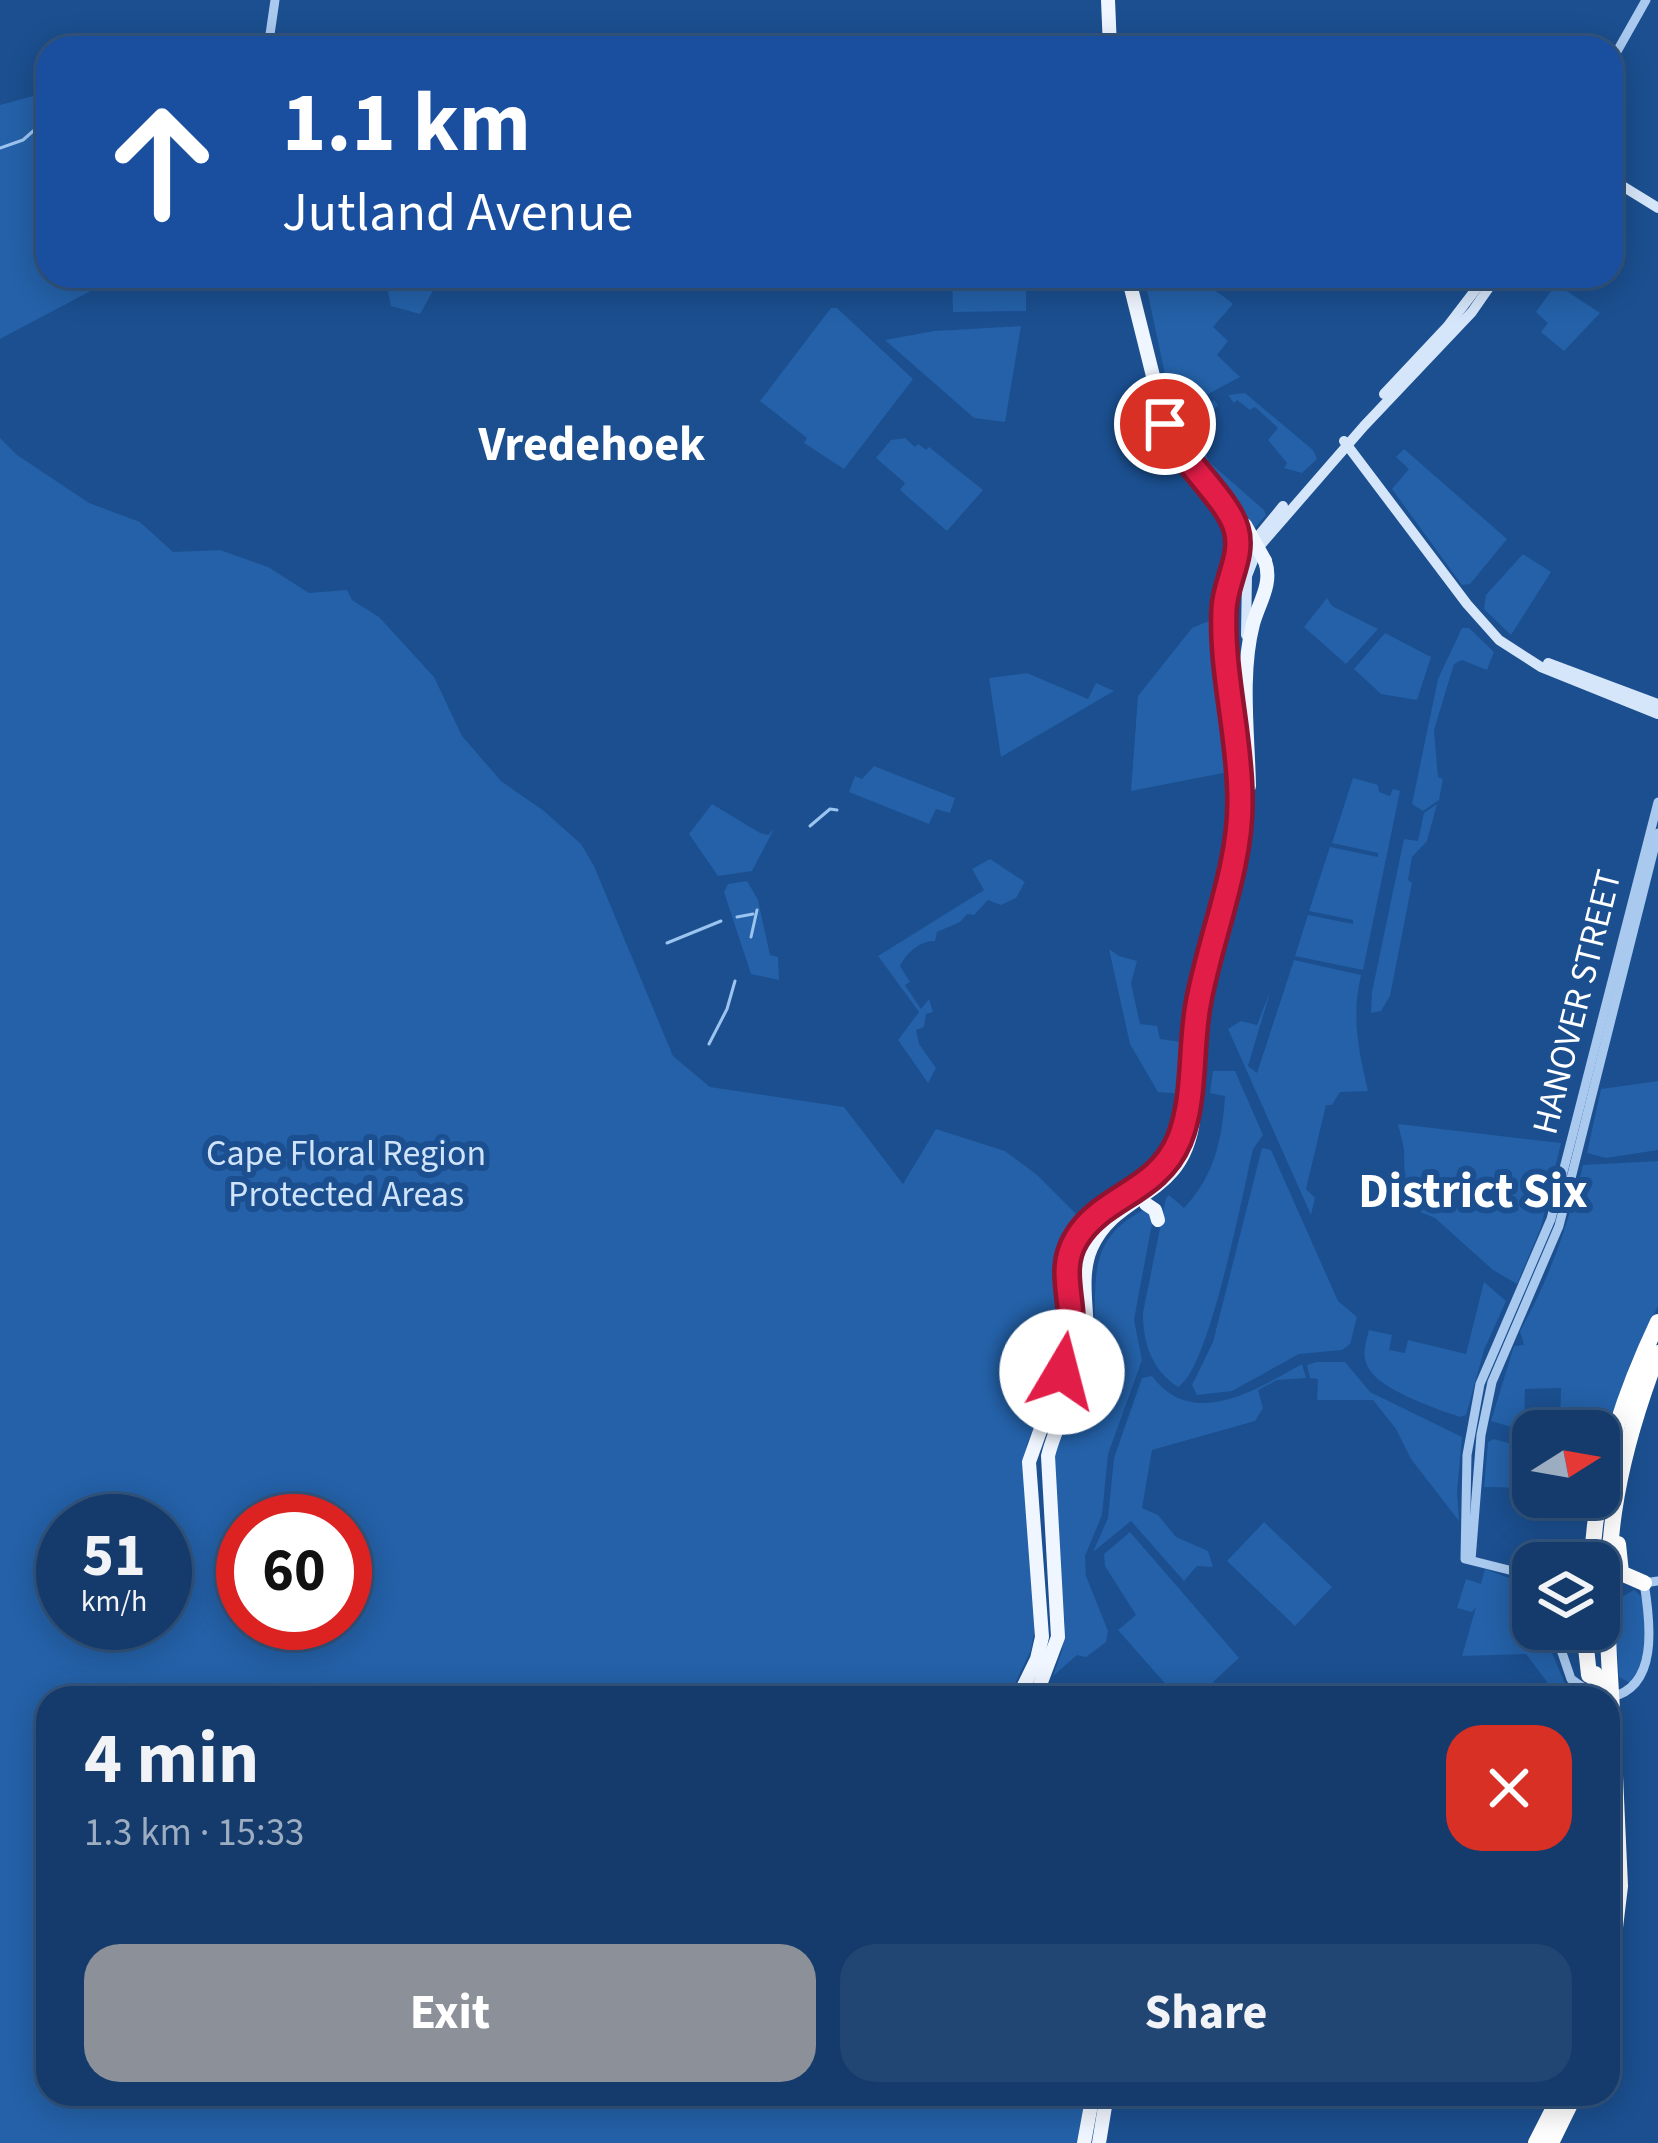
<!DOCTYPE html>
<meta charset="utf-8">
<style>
:root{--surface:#143b6b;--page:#214673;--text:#f1f3f6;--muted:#9dadc1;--line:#33557e;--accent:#8c9099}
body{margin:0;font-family:"Source Sans 3",sans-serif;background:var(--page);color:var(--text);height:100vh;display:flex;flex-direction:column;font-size:45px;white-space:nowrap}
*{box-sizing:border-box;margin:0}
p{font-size:39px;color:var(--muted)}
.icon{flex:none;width:66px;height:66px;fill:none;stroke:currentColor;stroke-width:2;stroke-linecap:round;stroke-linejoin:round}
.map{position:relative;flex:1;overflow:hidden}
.drawer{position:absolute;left:36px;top:1686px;width:1584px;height:420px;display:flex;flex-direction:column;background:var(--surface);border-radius:36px;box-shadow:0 6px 30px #0003,0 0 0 3px var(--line)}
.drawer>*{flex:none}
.hud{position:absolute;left:36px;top:36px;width:1587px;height:252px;border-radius:36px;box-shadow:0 6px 30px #0003,0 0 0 3px var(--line);background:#1a4fa0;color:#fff;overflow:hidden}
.needle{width:78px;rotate:79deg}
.fabs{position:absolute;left:1512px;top:1410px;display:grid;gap:24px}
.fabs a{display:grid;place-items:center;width:108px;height:108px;border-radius:24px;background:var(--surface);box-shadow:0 6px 30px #0003,0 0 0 3px var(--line);font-size:60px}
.speed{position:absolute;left:36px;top:1494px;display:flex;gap:24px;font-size:60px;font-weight:700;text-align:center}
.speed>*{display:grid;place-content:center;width:156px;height:156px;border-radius:50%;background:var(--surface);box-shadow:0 6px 30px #0003,0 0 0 3px var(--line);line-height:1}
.speed small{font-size:30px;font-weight:400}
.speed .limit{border:18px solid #d22;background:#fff;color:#111}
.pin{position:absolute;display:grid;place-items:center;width:102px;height:102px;color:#fff;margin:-51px;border:6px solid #fff;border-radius:50%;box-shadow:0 3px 12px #0007}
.me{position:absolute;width:132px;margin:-66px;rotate:8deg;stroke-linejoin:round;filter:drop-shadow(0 0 9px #0008)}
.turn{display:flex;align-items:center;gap:42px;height:252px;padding:0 48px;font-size:54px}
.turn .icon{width:156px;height:156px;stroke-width:2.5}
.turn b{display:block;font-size:84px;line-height:102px}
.round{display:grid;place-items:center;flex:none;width:126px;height:126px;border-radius:36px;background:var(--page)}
.summary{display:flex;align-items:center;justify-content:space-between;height:204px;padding:0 48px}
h1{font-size:72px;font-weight:700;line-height:90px}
.button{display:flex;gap:24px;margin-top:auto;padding:24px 48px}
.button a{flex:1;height:138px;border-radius:36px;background:var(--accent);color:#fff;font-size:48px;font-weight:700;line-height:138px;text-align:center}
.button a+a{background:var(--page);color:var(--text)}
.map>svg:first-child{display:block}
</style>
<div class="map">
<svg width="1658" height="2143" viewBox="0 0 1658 2143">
<rect width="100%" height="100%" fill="#1b4f8f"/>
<!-- green -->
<g fill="#2461a8" fill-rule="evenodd">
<polygon points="48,92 48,276 117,277 0,339 0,105"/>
<polygon points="376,276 441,276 420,314 391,306 387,287"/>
<polygon points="952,276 1026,276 1026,311 953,312"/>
<path d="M1144,276C1181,276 1204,279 1233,304L1213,327L1228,341L1217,355L1240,377L1182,408L1171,402Z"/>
<polygon points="1556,284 1600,313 1564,351 1541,332 1548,323 1536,312"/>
<polygon points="831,308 837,308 913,379 844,469 804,443 807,438 760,401"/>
<polygon points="1021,326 1005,422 974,418 885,340 934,331"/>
<polygon points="1245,393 1313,450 1317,459 1302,473 1284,468 1287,463 1268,440 1278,428 1255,407 1250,410 1237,400 1234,403 1228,395"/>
<polygon points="1214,400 1218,405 1191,436 1203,447 1209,462 1264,510 1266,515 1254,529 1190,448 1179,427 1181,420"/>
<path d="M0,438L17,455L89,503L140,522L173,552L220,550L268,567L309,593L347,590L352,600L379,617L434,677L462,736L501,781L544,811L581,844L594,866L673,1056L710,1087L844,1107L903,1184L936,1129L1005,1151L1036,1174L1077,1215L1058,1251L1054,1275L1058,1325L1048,1371L1050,1389L1027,1444L1024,1463L1035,1627L1031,1650L1008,1698H48V2094H1086L1077,2143H0ZM63,1521H165V1623H63ZM243,1521H345V1623H243Z"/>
<polygon points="905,438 915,447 918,444 926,450 929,447 983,490 947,531 900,490 905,483 876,458 891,440"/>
<polygon points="1404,449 1507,539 1470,584 1462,585 1392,489 1409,469 1396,457"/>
<polygon points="1523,554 1551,572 1511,635 1484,609 1486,595"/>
<polygon points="1327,598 1332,606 1378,629 1346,664 1304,627"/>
<polygon points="1211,620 1219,627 1233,771 1131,791 1138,696 1192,628"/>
<polygon points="1462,628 1469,628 1494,652 1487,670 1462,660 1454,664 1434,730 1438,777 1443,779 1439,800 1423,811 1412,804 1438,679"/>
<polygon points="1385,633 1431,657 1417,700 1381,694 1354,669"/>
<polygon points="1027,673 1088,699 1096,683 1114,691 1001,757 989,678"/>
<polygon points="874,766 955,798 950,813 936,809 929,824 849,792 855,776 862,779"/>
<polygon points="1353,778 1378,785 1379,792 1390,796 1393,789 1400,791 1363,970 1295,956 1308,915 1353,924 1353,920 1309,911 1330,847 1378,857 1378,853 1332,843"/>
<polygon points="712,804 760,833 768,835 774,829 752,871 718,876 689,834"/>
<polygon points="1437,804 1427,841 1412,857 1408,880 1412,883 1390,996 1381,1011 1371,1013 1372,992 1404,839 1418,841 1424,813"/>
<path d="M990,859L1025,882L1016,898L1001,905L988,900L974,915L967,914L960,922L937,932L935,941C921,940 906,953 900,966L910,982L905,985L921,1009L929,999L933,1012L926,1014L924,1027L916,1030L919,1044L936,1068L928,1083L898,1040L919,1012L878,956L984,890L972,869Z"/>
<polygon points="747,881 758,900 770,955 778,957 779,980 751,974 724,892 728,884"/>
<polygon points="1109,949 1119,956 1137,961 1131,983 1140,1024 1157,1026 1160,1039 1188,1043 1182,1094 1158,1092 1130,1044"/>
<path d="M1294,960L1361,975C1351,1017 1359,1052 1368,1091L1340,1092L1332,1105H1326L1306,1189L1315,1198L1311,1215L1228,1029L1241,1021L1257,1025L1271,989L1248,1066L1257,1073Z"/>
<path d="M1213,1071H1235L1263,1135L1253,1149C1243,1192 1209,1370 1178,1387C1152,1370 1143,1344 1143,1313L1166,1198L1169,1195L1184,1208C1215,1175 1222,1139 1225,1096L1210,1093Z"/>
<polygon points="1658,1081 1658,1150 1606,1158 1587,1153 1601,1089"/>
<polygon points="1398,1124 1561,1143 1541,1227 1517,1284 1493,1270 1435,1218 1405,1206 1404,1149"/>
<polygon points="1262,1148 1271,1150 1338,1301 1357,1317 1350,1344 1342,1350 1299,1354 1232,1391 1197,1395 1192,1385 1213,1342"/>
<path d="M1658,1161V1306L1630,1364L1599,1464V1431H1560L1561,1388L1525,1389L1524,1425L1519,1429L1491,1421L1514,1346L1524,1345L1520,1331C1550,1278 1568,1224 1583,1165Z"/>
<path d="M1145,1209L1153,1218L1134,1320L1142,1360L1108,1454L1102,1515L1085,1556L1086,1576L1108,1631L1106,1642L1086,1657L1077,1655L1053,1676L1062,1651L1065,1625C1061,1574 1047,1498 1056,1449C1061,1416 1085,1388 1091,1354C1103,1292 1076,1245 1145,1209Z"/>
<path d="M1484,1282L1506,1301L1484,1350L1466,1415L1460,1417C1437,1409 1379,1390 1368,1367C1361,1355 1366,1342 1369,1330L1392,1335L1389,1350L1405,1353L1408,1340L1466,1354Z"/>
<polygon points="1317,1362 1345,1362 1370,1392 1462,1437 1457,1492 1459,1521 1411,1459 1396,1429 1373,1400 1317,1400 1318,1379 1310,1378 1307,1365"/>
<path d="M1302,1364L1306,1378L1277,1380L1258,1390L1263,1408L1255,1421L1152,1450L1142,1508L1158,1515L1176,1537L1208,1551L1213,1567L1197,1566L1184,1581L1131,1521L1093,1552L1108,1518L1114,1458L1142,1378L1152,1376C1193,1431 1257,1389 1302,1364Z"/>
<polygon points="1494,1439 1533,1450 1533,1488 1484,1487 1488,1442"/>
<polygon points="1264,1522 1332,1587 1295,1626 1227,1561"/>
<polygon points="1130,1532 1239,1658 1213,1682 1230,1698 1178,1698 1118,1630 1136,1615 1105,1566 1104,1554"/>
<polygon points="1485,1569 1517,1581 1530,1594 1533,1629 1542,1629 1571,1698 1555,1698 1551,1687 1526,1654 1462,1656 1476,1607 1472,1612 1457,1608 1466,1579 1481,1584"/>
<polygon points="1634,1590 1643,1598 1648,1651 1632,1684 1619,1677 1615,1618 1618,1599"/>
</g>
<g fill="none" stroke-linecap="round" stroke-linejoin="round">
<!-- stream -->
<g stroke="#9cc4f0" stroke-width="3">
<polyline points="0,148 23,140 48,118"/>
<polyline points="60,282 71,276"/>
<polyline points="810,826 830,809 837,810"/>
<polyline points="737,917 753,914"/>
<polyline points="751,937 757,910"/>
<polyline points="667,943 721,921"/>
<polyline points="709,1044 727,1009 735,981"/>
</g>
<!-- tertiary -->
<g stroke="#a9c9ee" stroke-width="9">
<polyline points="268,48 275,0"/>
<polyline points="1012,48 1134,43 1165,48"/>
<polyline points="1611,62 1646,0"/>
<polyline points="1471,1560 1481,1435 1492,1382 1559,1226 1658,833"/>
<polyline points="1533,1582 1513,1571 1465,1559 1467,1455 1480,1384 1551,1219 1658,802"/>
<polyline points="1554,1629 1571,1679 1595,1696"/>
<path d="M1611,1697C1658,1687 1651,1625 1644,1583L1658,1581"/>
</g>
<!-- secondary -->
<g stroke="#d6e6fa" stroke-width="10">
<polyline points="1611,179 1658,208"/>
<polyline points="1384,394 1447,327 1486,276"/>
<polyline points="1344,441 1467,604 1499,640 1541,667 1658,714"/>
<polyline points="1238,561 1283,506"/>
<polyline points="1246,635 1247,576 1258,548 1364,426 1472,312 1497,276"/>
<polyline points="1548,663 1658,704"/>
</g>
<!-- primary -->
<g stroke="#f0f6ff" stroke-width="14">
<polyline points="1164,393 1172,410 1184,413"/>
<path d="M1249,786C1248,735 1240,674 1253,624C1259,602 1273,584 1265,561"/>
<polyline points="1146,1204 1155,1210 1158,1220"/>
<polyline points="1018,1698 1037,1659 1042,1637 1029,1462 1067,1355 1071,1320 1068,1258 1077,1236 1086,1225 1153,1178 1178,1143 1186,1113 1198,1007 1237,839 1241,806 1223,614 1238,547 1237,529 1224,507 1176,449 1165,424 1128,276"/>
<path d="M1035,1698L1058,1637L1048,1456C1056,1422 1076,1393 1084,1359C1093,1323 1076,1283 1091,1248C1117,1190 1182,1200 1193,1121"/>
<polyline points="1084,2143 1093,2094"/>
<polyline points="1099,2143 1107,2094"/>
</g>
<!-- motorway -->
<g stroke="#fff" stroke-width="16">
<polyline points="1618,1544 1621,1573 1644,1583"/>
<path d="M1592,1563C1595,1479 1622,1398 1658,1322"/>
<polyline points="1584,1629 1589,1675"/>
<path d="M1610,1676C1602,1551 1613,1470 1658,1353"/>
<polyline points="1608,1985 1620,1886 1612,1710"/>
<polyline points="1536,2143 1561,2094"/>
<polyline points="1551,2143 1575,2094"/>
</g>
<!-- primary-bridge -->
<g stroke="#f0f6ff" stroke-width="14">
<polyline points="1108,0 1110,48"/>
<polyline points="1245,525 1265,561"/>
</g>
<!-- motorway-bridge -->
<g stroke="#fff" stroke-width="16">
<polyline points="1595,1674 1596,1698"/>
<polyline points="1610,1676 1612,1710"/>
</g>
</g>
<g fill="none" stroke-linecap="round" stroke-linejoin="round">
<!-- route casing -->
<g stroke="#92132f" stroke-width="30">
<path id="route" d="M1062,1372C1067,1355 1071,1337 1071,1319C1070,1291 1060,1265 1076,1239C1101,1196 1157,1193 1179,1140C1196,1098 1190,1048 1198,1005C1210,937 1241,868 1240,799C1240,736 1221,672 1224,609C1225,582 1244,556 1236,529C1228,499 1181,461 1165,424"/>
</g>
<!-- route -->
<use href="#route" stroke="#e11d48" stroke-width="21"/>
</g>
<g text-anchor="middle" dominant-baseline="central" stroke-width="12" stroke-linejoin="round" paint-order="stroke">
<!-- street labels -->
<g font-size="36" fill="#fff" stroke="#1b4f8f">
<text transform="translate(1577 1002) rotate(-76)">HANOVER STREET</text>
</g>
<!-- park labels -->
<g font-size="36" fill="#cfe3fa" stroke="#1b4f8f">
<text x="346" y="1153">Cape Floral Region<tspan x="346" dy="41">Protected Areas</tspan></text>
</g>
<!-- district labels -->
<g font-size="48" font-weight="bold" fill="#fff" stroke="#1b4f8f">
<text x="592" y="445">Vredehoek</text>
<text x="1473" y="1192">District Six</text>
</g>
</g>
</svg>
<div class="fabs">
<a><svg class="needle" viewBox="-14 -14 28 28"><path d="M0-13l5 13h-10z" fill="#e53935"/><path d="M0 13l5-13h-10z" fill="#9dadc1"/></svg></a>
<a><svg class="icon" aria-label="layers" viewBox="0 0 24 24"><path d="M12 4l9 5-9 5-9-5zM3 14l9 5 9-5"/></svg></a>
</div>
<div class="speed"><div>51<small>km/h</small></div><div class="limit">60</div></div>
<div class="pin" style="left:1165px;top:424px;background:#d93025"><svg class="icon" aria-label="arrive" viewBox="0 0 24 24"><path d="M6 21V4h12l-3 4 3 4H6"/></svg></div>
<svg class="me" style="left:1062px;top:1372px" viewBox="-20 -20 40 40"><circle r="19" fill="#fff"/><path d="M0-13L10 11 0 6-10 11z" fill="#e11d48"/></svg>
<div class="hud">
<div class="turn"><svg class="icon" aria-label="ahead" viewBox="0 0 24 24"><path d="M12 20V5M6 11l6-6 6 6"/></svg><div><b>1.1 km</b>Jutland Avenue</div></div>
</div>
<section class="drawer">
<div class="summary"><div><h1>4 min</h1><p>1.3 km · 15:33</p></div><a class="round" style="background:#d93025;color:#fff"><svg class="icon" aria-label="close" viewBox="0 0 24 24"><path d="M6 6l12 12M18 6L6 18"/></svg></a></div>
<div class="button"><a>Exit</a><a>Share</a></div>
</section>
</div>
